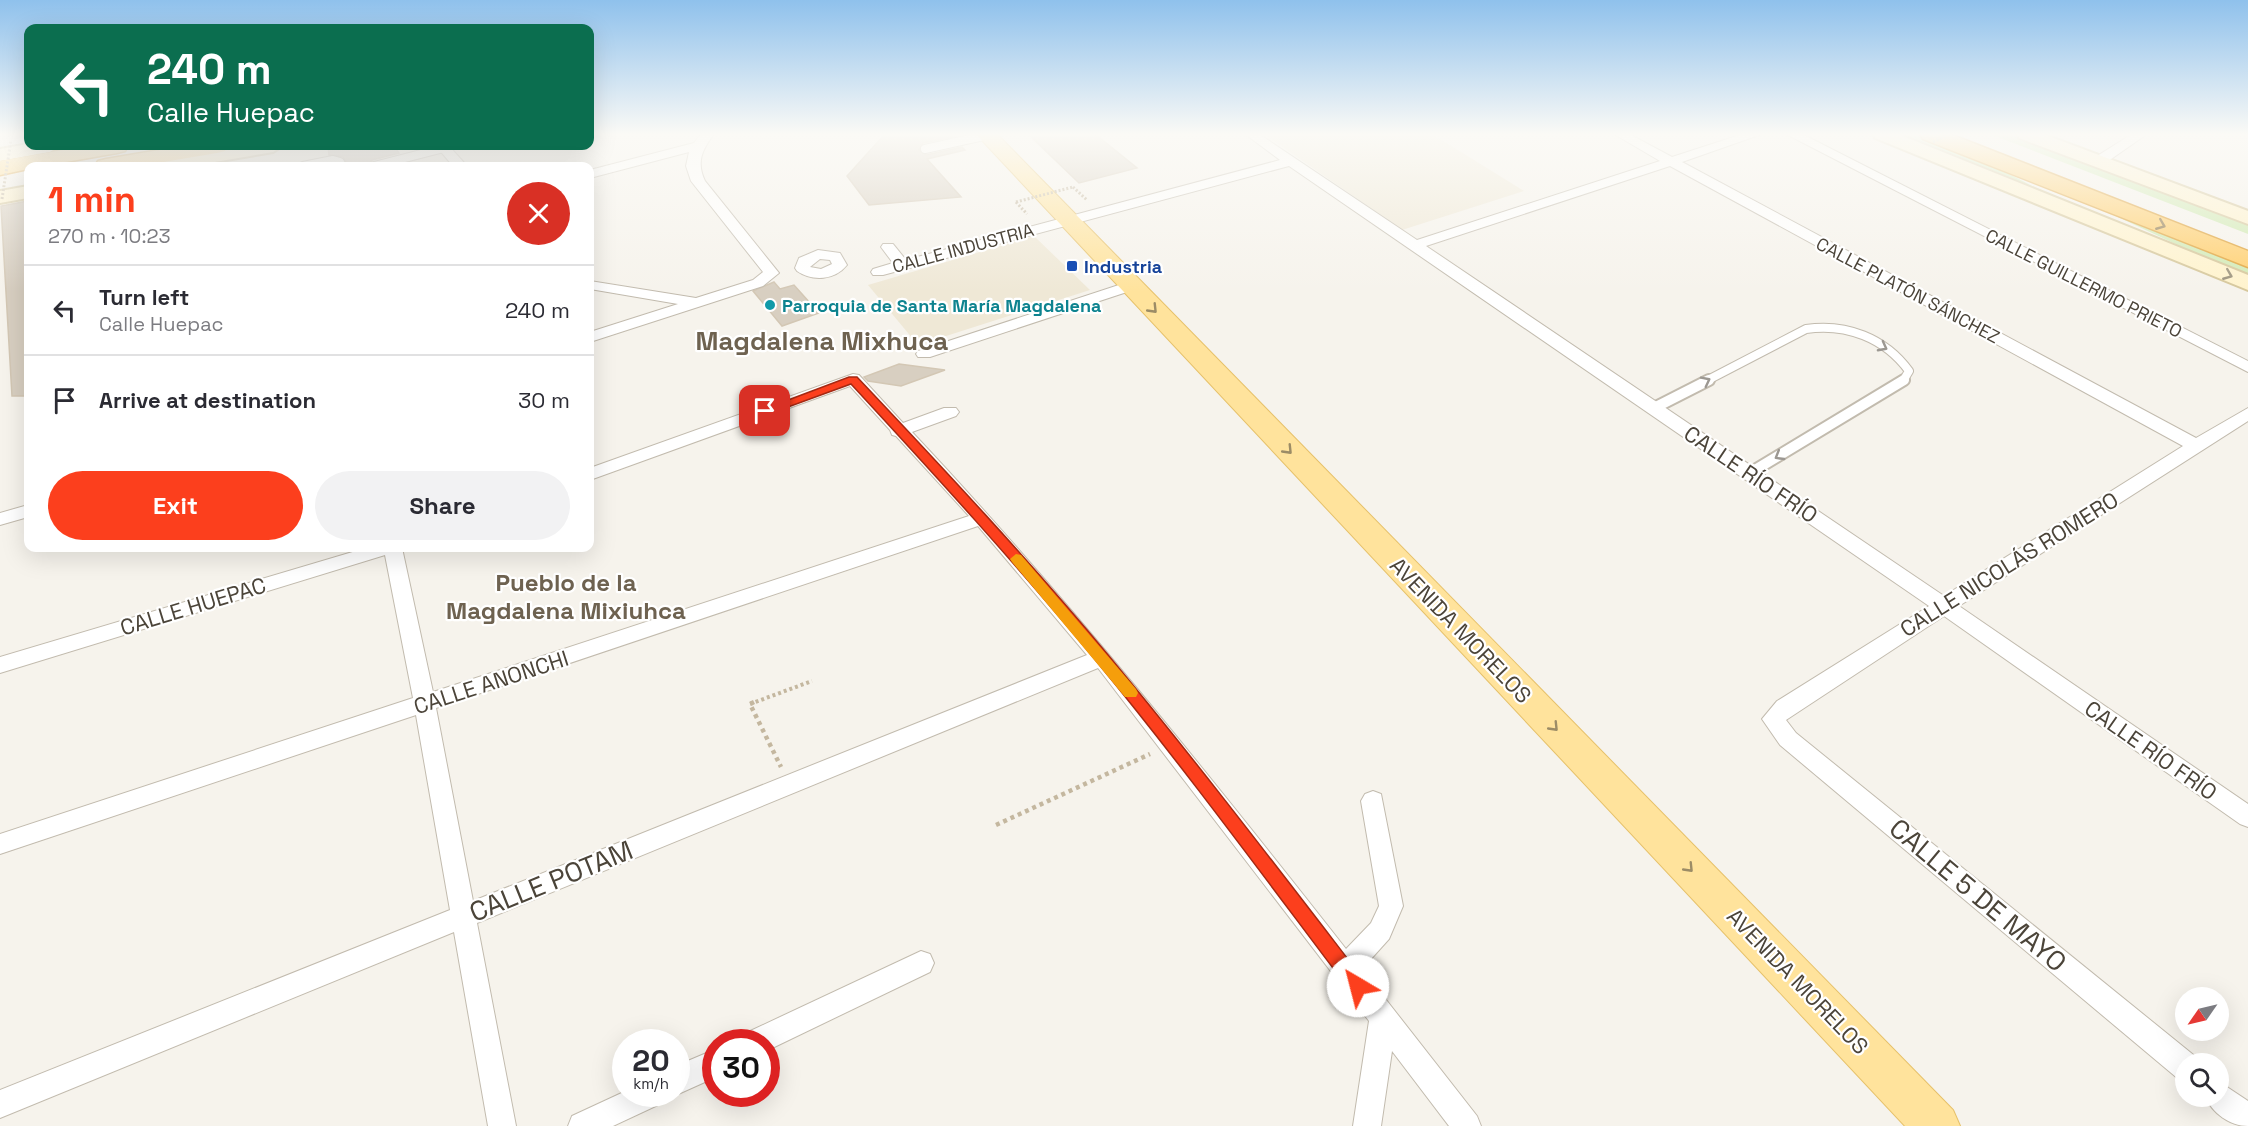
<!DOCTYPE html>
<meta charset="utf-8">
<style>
:root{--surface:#fff;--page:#f2f2f3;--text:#2b2b33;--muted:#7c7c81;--line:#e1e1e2;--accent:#fc3f1d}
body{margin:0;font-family:"Space Grotesk",sans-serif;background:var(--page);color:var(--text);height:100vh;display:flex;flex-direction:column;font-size:22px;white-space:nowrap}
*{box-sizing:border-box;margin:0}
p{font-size:20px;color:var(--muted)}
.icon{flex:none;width:33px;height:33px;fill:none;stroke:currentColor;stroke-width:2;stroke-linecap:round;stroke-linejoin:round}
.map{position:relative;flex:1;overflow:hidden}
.sheet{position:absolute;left:24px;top:162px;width:570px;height:390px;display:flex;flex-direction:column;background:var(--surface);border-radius:12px;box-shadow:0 6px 24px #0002}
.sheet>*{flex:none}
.banner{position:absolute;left:24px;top:24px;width:570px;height:126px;border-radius:12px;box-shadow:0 6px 24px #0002;background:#0b6e4f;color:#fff;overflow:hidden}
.needle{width:39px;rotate:236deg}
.tools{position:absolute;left:2175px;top:987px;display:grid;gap:12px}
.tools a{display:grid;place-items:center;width:54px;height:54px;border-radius:50%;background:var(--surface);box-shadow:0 6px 24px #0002;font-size:30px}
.speed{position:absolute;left:612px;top:1029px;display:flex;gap:12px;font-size:30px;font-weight:700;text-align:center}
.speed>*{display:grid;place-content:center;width:78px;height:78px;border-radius:50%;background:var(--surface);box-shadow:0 6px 24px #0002;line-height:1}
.speed small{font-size:15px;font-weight:400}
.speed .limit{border:9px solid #d22;background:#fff;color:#111}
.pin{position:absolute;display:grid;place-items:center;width:51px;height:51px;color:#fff;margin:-26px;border-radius:12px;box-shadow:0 3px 9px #0006}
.me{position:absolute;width:66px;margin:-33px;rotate:323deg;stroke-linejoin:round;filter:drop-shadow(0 0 4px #0008)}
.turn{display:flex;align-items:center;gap:21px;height:126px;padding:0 24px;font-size:27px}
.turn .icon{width:78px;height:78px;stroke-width:2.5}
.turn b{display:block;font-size:42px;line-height:51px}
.round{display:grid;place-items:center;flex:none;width:63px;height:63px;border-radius:32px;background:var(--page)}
.headline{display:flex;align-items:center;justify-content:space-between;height:102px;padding:0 24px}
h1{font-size:36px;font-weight:600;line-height:45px;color:var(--accent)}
.action{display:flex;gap:12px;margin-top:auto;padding:12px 24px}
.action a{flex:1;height:69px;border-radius:36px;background:var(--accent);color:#fff;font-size:24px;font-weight:600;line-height:69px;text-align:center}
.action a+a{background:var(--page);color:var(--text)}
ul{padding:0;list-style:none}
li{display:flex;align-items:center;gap:18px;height:90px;padding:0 24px;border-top:2px solid var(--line)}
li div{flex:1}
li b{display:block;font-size:22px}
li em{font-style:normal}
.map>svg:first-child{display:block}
</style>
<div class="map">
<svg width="2248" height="1126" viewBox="0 0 2248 1126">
<rect width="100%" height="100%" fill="#f6f3ec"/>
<!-- education -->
<g fill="#efe8d6">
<polygon points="1264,134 1432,134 1524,191 1402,230"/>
<polygon points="1034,236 1090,290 918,345 868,285"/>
</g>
<!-- green -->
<g fill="#d2eab5">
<path d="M1897,134C1944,134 2019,181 2064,202Z"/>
<polygon points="1990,134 2009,134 2248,225 2248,234"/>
<polygon points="2086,202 2248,267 2248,278"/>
</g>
<!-- building -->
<g fill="#d8cfc1" stroke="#d3c7b4" stroke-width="1.5">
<polygon points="885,134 951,134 953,137 923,143 919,150 926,155 962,147 965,150 927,159 961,197 869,205 847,176"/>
<polygon points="1028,134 1095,134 1137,168 1079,183"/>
<polygon points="328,146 394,146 399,153 372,160 368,166 348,166 343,157 329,155"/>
<polygon points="28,201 28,396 12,396 1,206"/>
<polygon points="774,282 780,289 794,285 819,313 782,326 753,291"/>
<polygon points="899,364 945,370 901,386 868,381 864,377"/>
</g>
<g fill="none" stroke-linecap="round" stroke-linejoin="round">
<!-- service-far1 casing -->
<g stroke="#c2bbae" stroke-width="10">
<g id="service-far1">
<polyline points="925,149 988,135"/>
<polyline points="303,166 333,160 340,162 342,166"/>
<polyline points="374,166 444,148"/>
<path d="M1706,381L1806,329C1846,323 1885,338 1909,371L1903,381"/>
</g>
</g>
<!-- service casing -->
<g stroke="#c2bbae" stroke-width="14">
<g id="service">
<polyline points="1654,408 1709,380"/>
<polyline points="1750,473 1904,380"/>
</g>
</g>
<!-- minor casing -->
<g stroke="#c2bbae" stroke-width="2">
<g id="minor">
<path d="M701,134H714C702,150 696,162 705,181L779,273L763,286L590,342V332L678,304L590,289V281L696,298L753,280L763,272L691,181L686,166L689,152L590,178V170L694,143Z"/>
<path d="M1245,134H1259L1417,240L1660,161L1614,134H1629L1672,157L1743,134H1762L1682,162L2196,438L2248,408V421L1959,606L2248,804V827L2240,824L1944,616L1786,720L1796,733L2196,1057L2198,1064H2186V1081L2176,1077L1780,745L1762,719L1777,701L1929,606L1289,166L883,275H873L871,272L873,269L893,263L881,247L883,244H893L906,260L1280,160ZM1670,166L2183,446L1944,596L1426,246Z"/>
<polygon points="1786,134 1802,134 2248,361 2248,372"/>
<polygon points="2132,134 2147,134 2104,164 2094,164 2094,158"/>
<polygon points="436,146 449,146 467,166 453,166"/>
<path d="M818,250L840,253L847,265C835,280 813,282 797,271L795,268L799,258ZM820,259L830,260L832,264L821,269L810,267Z"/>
<polygon points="1131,281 1136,283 1139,286 1136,289 930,357 918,357 916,354 918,351"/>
<path d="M853,374L859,375L903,423L944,408H956L959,412L956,416L912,432C1067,597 1207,772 1346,949L1371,923L1379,906L1361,801L1365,794L1373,791L1381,794L1403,906L1389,939L1362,969L1477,1116L1481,1126H1449L1392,1051L1381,1126H1353L1369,1021L1098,668L477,923L516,1126H488L454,932L0,1118V1090L450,910L416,715L0,854V834L413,698L385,555L0,673V657L366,548H402L433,692L969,516L896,436L892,435L890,430L850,386L590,480V468ZM978,526L1087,655L473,901L436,708Z"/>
<polygon points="28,505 28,517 0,525 0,513"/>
<polygon points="921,951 930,954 934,963 930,972 766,1051 766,1042 743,1042 746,1033"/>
<polygon points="716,1049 716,1077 676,1095 673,1094 676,1094 676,1066"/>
<path d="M2218,1081L2248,1101V1126C2230,1126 2212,1113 2205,1096H2218Z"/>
<polygon points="626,1091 626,1094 664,1094 660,1104 613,1126 568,1126 572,1116"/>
</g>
</g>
<!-- secondary casing -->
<g stroke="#d6c79b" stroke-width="4">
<g id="secondary">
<polygon points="1873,134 1898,134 2248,275 2248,290 1875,138"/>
<polygon points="2017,134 2043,134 2248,211 2248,224 2019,138"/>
<polygon points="28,144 59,146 50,152 0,161 0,149"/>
<polygon points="244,146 282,146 273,152 191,166 152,166 162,160"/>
<polygon points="28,186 28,198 0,203 0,191"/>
</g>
</g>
<!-- primary casing -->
<g stroke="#e6c16a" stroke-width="2">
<polygon id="primary" points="976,134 997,134 1953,1110 1960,1126 1905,1126"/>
</g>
<!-- trunk casing -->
<g stroke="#e0a43c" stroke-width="3">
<g id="trunk">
<polygon points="85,146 128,146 125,151 117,153 43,166 28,166 28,169 0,175 0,161"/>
<polygon points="183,146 228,146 225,151 217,153 140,166 95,166 98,161 106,159"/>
</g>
</g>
<!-- motorway casing -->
<g stroke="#e0a43c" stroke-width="3">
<polygon id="motorway" points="1920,134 1950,134 2248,251 2248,267 1923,139"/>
</g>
<!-- path-far2 -->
<g stroke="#c4b79f" stroke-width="3" stroke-dasharray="2 2" stroke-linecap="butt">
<polyline points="1073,187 1087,200"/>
<polyline points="1016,202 1027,214"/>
</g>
<!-- path-far1 -->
<polyline stroke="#c4b79f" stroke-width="4" stroke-dasharray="3 3" stroke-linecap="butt" points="750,704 812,681"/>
<!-- path -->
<g stroke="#c4b79f" stroke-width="4.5" stroke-dasharray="4 4" stroke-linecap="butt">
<polyline points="754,702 750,704 781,767"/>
<polyline points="996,825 1150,754"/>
</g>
<!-- service-far1 -->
<use href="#service-far1" stroke="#fff" stroke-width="8"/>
<!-- service -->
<use href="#service" stroke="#fff" stroke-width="10"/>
<!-- minor -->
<use href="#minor" fill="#fff" fill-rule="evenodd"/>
<!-- secondary -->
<use href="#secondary" fill="#fff3cd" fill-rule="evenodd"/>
<!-- primary -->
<use href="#primary" fill="#ffe39c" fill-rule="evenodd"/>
<!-- trunk -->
<use href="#trunk" fill="#ffd985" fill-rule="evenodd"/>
<!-- motorway -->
<use href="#motorway" fill="#ffcf6e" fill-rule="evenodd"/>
<!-- path-bridge -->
<g stroke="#c4b79f" stroke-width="3" stroke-dasharray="2 2" stroke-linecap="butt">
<polyline points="1933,142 1950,134"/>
<polyline points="2,199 11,140"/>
<polyline points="1016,202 1073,187"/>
</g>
</g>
<!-- one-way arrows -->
<defs><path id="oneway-chevron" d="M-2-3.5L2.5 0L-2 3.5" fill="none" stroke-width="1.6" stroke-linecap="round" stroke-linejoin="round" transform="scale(1.5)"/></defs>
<use stroke="#937c4e" href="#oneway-chevron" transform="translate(2161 225) rotate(22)"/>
<use stroke="#9c937c" href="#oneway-chevron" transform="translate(2228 275) rotate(22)"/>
<g stroke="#9c8c66">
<use href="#oneway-chevron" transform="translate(1153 309) rotate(46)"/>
<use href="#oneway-chevron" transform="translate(1288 450) rotate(46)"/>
<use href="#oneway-chevron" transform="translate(1554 727) rotate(46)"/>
<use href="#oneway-chevron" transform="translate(1689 868) rotate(46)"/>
</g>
<g stroke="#9c9892">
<use href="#oneway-chevron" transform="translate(1883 347) rotate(28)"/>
<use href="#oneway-chevron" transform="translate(1706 381) rotate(-27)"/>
<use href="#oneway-chevron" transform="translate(1779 456) rotate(149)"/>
</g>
<!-- sky -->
<linearGradient id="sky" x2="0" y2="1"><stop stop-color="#8fc1ec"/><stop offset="0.46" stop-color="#fbfaf6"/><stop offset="1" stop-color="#fbfaf6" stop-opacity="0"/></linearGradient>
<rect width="2248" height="292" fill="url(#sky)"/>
<!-- route -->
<path fill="#fc3f1d" stroke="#a42913" stroke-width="1.5" d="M849,377H857C943,468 1029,560 1109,656C1197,762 1280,871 1364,980L1367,986L1364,992L1358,995L1351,992C1267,881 1185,769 1097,662C1018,566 935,475 851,384L769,414L759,411Z"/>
<!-- slow -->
<polygon fill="#f59e0b" points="1016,554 1021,555 1136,689 1138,693 1136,697 1125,697 1012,562 1010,559"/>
<!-- markers -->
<rect fill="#1a4fb4" stroke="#fff" stroke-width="2" x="1066" y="260" width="12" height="12" rx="3"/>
<circle fill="#0f9aa8" stroke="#fff" stroke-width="2" cx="770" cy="305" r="6"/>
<g text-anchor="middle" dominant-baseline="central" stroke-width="4.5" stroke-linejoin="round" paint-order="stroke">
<!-- far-street labels -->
<g font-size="18" fill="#4b4439" stroke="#fff">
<text transform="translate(963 248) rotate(-15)">CALLE INDUSTRIA</text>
<text transform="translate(2084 283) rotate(27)">CALLE GUILLERMO PRIETO</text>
<text transform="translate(1908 290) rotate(28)">CALLE PLATÓN SÁNCHEZ</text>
</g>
<!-- far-transit labels -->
<g font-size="18" font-weight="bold" fill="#164399" stroke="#fff" text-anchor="start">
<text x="1084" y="266">Industria</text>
</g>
<!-- far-culture labels -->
<g font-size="18" font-weight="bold" fill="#0d838f" stroke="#fff" text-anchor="start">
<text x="782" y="305">Parroquia de Santa María Magdalena</text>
</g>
<!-- street labels -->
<g font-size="22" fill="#4b4439" stroke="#fff">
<text transform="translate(1751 474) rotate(34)">CALLE RÍO FRÍO</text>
<text transform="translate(2009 564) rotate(-32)">CALLE NICOLÁS ROMERO</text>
<text transform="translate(193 606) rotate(-17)">CALLE HUEPAC</text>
<text transform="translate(1461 630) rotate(46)">AVENIDA MORELOS</text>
<text transform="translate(491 682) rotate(-18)">CALLE ANONCHI</text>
<text transform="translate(2151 750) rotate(35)">CALLE RÍO FRÍO</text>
<text transform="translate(1798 981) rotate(46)">AVENIDA MORELOS</text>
</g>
<!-- neighbourhood labels -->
<g font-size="24" font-weight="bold" fill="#6e6250" stroke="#fff">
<text x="566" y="582">Pueblo de la<tspan x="566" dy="28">Magdalena Mixiuhca</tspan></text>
</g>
<!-- quarter labels -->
<g font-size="26" font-weight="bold" fill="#6e6250" stroke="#fff">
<text x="822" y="341">Magdalena Mixhuca</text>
</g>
<!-- near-street labels -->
<g font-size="27" fill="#4b4439" stroke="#fff">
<text transform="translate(551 881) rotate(-22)">CALLE POTAM</text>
<text transform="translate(1978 895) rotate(40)">CALLE 5 DE MAYO</text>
</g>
</g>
</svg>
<div class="tools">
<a><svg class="needle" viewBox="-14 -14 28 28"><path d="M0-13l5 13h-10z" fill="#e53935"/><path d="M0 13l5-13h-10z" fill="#7c7c81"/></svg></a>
<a><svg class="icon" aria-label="search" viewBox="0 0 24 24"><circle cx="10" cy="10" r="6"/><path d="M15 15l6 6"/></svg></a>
</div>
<div class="speed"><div>20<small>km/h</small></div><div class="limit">30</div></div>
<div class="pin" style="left:765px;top:411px;background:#d93025"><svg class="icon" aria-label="arrive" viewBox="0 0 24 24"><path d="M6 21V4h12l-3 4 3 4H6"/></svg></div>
<svg class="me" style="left:1358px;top:986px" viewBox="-20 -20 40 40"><circle r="19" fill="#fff"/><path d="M0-13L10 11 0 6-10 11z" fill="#fc3f1d"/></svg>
<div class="banner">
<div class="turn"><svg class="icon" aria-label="left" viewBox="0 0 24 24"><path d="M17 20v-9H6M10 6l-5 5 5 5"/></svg><div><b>240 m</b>Calle Huepac</div></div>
</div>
<section class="sheet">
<div class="headline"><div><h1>1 min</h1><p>270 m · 10:23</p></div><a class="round" style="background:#d93025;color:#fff"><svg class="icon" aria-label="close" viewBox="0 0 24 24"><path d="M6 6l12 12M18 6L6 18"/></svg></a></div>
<ul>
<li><svg class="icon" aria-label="left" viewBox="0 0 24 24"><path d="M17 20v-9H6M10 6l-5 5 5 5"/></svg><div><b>Turn left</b><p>Calle Huepac</p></div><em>240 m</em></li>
<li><svg class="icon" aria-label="arrive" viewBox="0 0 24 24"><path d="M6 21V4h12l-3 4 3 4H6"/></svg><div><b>Arrive at destination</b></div><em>30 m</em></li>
</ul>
<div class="action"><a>Exit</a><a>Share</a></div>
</section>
</div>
